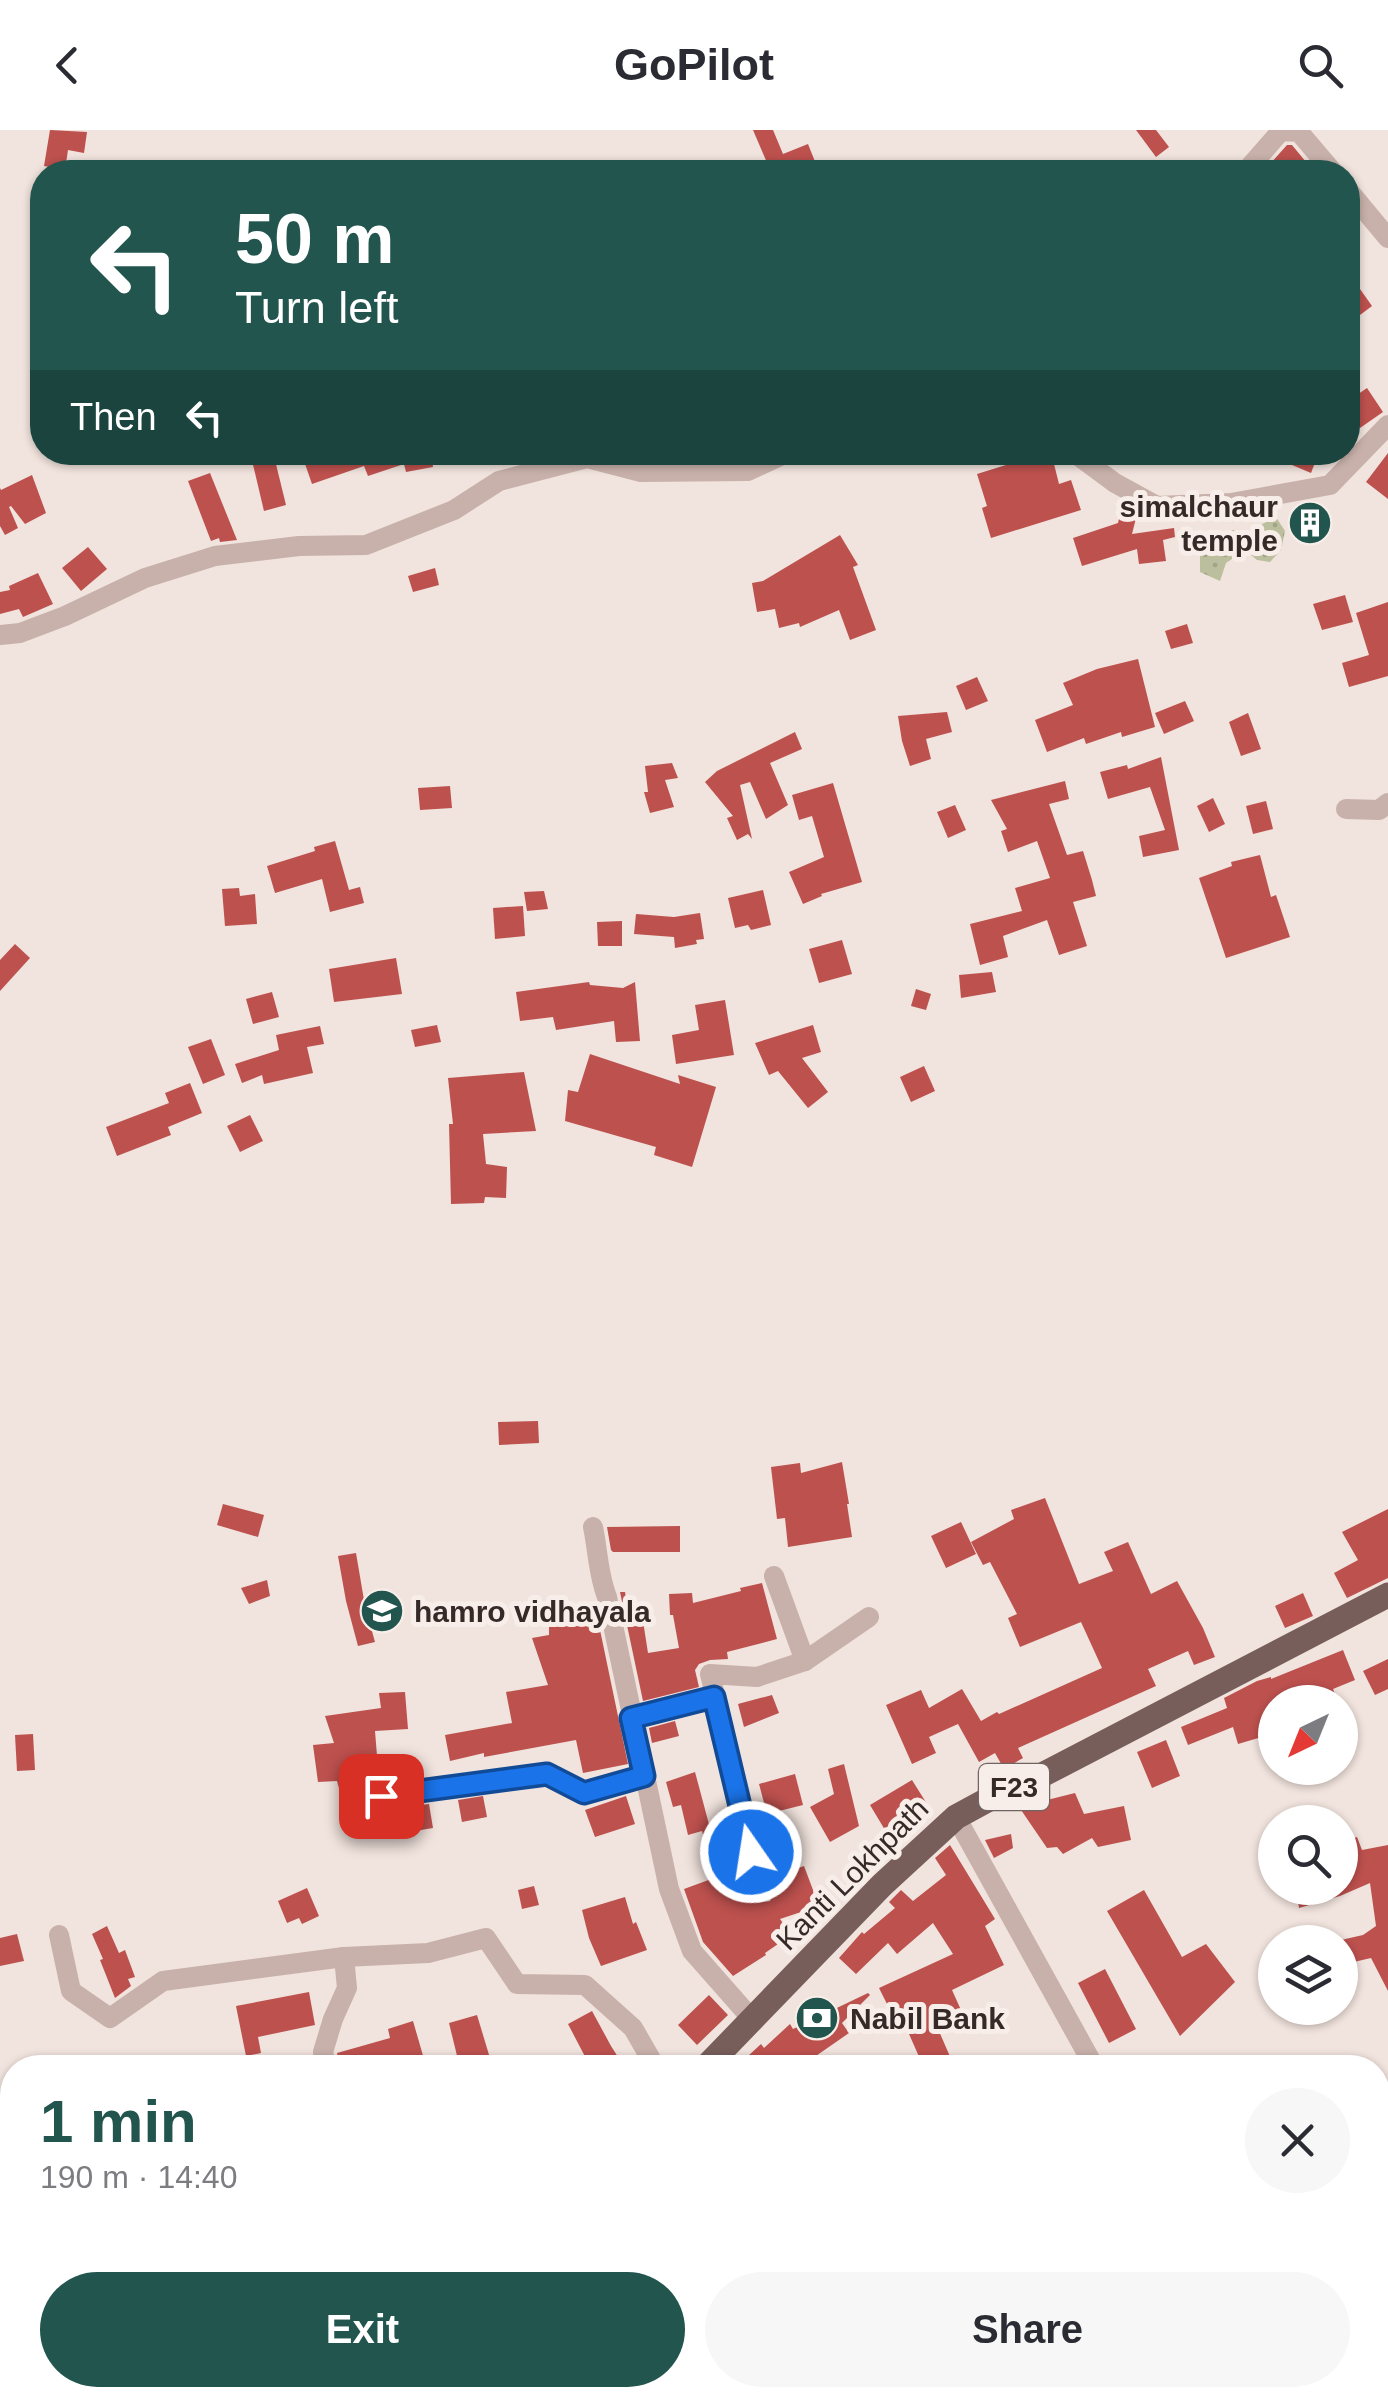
<!DOCTYPE html>
<meta charset="utf-8">
<style>
:root{--surface:#fff;--page:#f7f7f7;--text:#2b2b33;--muted:#7c7c81;--accent:#21554d}
body{margin:0;font-family:Helvetica,sans-serif;background:var(--page);color:var(--text);height:100vh;display:flex;flex-direction:column;font-size:38px;white-space:nowrap}
*{box-sizing:border-box;margin:0}
p{font-size:32px;color:var(--muted)}
.icon{flex:none;width:55px;height:55px;fill:none;stroke:currentColor;stroke-width:2;stroke-linecap:round;stroke-linejoin:round}
.map{position:relative;flex:1;overflow:hidden}
.side{position:absolute;left:0px;top:1925px;width:1390px;height:352px;display:flex;flex-direction:column;background:var(--surface);border-radius:40px 40px 0 0;box-shadow:0 2px 8px #0004}
.side>*{flex:none}
.top-card{position:absolute;left:30px;top:30px;width:1330px;height:305px;border-radius:40px;box-shadow:0 2px 8px #0004;background:#21554d;color:#fff;overflow:hidden}
.needle{width:65px;rotate:223deg}
.fabs{position:absolute;left:1258px;top:1555px;display:grid;gap:20px}
.fabs a{display:grid;place-items:center;width:100px;height:100px;border-radius:50%;background:var(--surface);box-shadow:0 2px 8px #0004;font-size:50px}
.pin{position:absolute;display:grid;place-items:center;width:85px;height:85px;color:#fff;margin:-42px;border-radius:20px;box-shadow:0 5px 15px #0006}
.me{position:absolute;width:110px;margin:-55px;rotate:347deg;stroke-linejoin:round;filter:drop-shadow(0 0 8px #0008)}
.turn{display:flex;align-items:center;gap:35px;height:210px;padding:0 40px;font-size:45px}
.turn .icon{width:130px;height:130px;stroke-width:2.5}
.turn b{display:block;font-size:70px;line-height:85px}
.then{display:flex;align-items:center;height:95px;padding:0 40px;background:#0003;gap:20px;font-size:38px}
.round{display:grid;place-items:center;flex:none;width:105px;height:105px;border-radius:52px;background:var(--page)}
.headline{display:flex;align-items:center;justify-content:space-between;height:170px;padding:0 40px}
h1{font-size:60px;font-weight:600;line-height:75px;color:var(--accent)}
.action{display:flex;gap:20px;margin-top:auto;padding:20px 40px}
.action a{flex:1;height:115px;border-radius:60px;background:var(--accent);color:#fff;font-size:40px;font-weight:600;line-height:115px;text-align:center}
.action a+a{background:var(--page);color:var(--text)}
header{display:flex;justify-content:space-between;align-items:center;height:130px;padding:0 40px;background:var(--surface);font-size:45px;font-weight:600}
.map>svg:first-child{display:block}
</style>
<header><svg class="icon" aria-label="back" viewBox="0 0 24 24"><path d="M15 5l-7 7 7 7"/></svg>GoPilot<svg class="icon" aria-label="search" viewBox="0 0 24 24"><circle cx="10" cy="10" r="6"/><path d="M15 15l6 6"/></svg></header>
<div class="map">
<svg width="1388" height="2277" viewBox="0 0 1388 2277">
<defs>
<pattern id="park-dots" width="8" height="8" patternUnits="userSpaceOnUse" patternTransform="scale(2.5)"><rect width="8" height="8" fill="#bbbf9e"/><path d="M2 2h.1M6 6h.1" fill="none" stroke="#a1a488" stroke-width="1.8" stroke-linecap="round"/></pattern>
</defs>
<rect width="100%" height="100%" fill="#f1e3dd"/>
<!-- park -->
<polygon fill="url(#park-dots)" points="1276,387 1285,401 1281,420 1270,432 1257,430 1245,420 1226,433 1220,451 1200,442 1200,420 1217,407 1233,400 1247,402"/>
<!-- building -->
<g fill="#bd514e">
<polygon points="50,0 87,2 84,23 68,20 65,40 44,36"/>
<polygon points="753,0 773,0 783,24 808,14 818,39 809,42 771,42"/>
<polygon points="1136,0 1156,0 1169,17 1156,27"/>
<polygon points="1287,15 1292,15 1306,32 1304,35 1306,42 1279,42 1270,34"/>
<polygon points="1360,159 1372,176 1348,194 1348,168"/>
<polygon points="1367,258 1383,282 1360,298 1348,279 1348,271"/>
<polygon points="250,322 273,322 286,375 264,381"/>
<polygon points="329,322 431,322 433,337 406,342 404,334 368,346 364,336 312,354 304,331"/>
<polygon points="1048,322 1051,322 1059,354 1071,350 1081,380 991,408 982,378 987,376 977,344"/>
<polygon points="1261,322 1319,322 1311,343"/>
<polygon points="1388,323 1388,369 1366,352"/>
<polygon points="210,343 237,410 220,412 219,408 211,411 188,351"/>
<polygon points="32,345 46,383 25,394 11,376 9,377 18,398 5,405 0,396 0,358 1,360"/>
<polygon points="1120,385 1136,388 1132,404 1174,398 1175,407 1163,410 1166,431 1139,434 1137,419 1082,436 1073,408 1118,393"/>
<polygon points="840,405 858,435 853,437 876,500 850,510 839,480 800,497 799,493 779,498 775,479 757,482 752,453 763,451"/>
<polygon points="88,417 107,439 81,461 62,438"/>
<polygon points="435,438 439,455 413,462 408,446"/>
<polygon points="38,443 53,474 23,487 19,479 0,484 0,462 10,460 9,456"/>
<polygon points="1345,465 1353,492 1322,500 1313,474"/>
<polygon points="1388,472 1388,546 1349,557 1342,533 1369,525 1356,483"/>
<polygon points="1187,494 1193,513 1171,519 1165,501"/>
<polygon points="1138,529 1155,597 1122,607 1121,602 1086,614 1084,608 1047,622 1035,590 1073,575 1063,553 1097,539"/>
<polygon points="977,547 988,571 966,580 956,556"/>
<polygon points="1185,571 1194,591 1164,604 1155,583"/>
<polygon points="947,582 952,602 926,609 931,629 910,636 902,611 898,586"/>
<polygon points="1248,583 1261,619 1241,626 1229,592"/>
<polygon points="795,602 802,619 770,633 788,675 766,689 750,652 740,655 752,709 748,704 737,710 727,688 733,686 705,652 717,641"/>
<polygon points="1161,627 1179,720 1143,727 1139,706 1165,700 1150,657 1108,669 1100,642 1127,635 1128,639"/>
<polygon points="672,633 678,648 665,650 674,677 650,683 644,662 648,662 645,636"/>
<polygon points="1065,651 1069,669 1049,674 1067,725 1083,721 1092,750 1096,766 1073,772 1087,816 1059,825 1047,790 1003,806 1008,827 980,835 970,794 1022,781 1015,758 1050,748 1037,711 1008,722 1001,701 1007,699 991,670"/>
<polygon points="833,653 862,752 821,764 822,766 803,774 789,742 824,727 812,686 799,690 792,665"/>
<polygon points="450,656 452,678 420,680 418,658"/>
<polygon points="1213,668 1225,694 1209,702 1197,676"/>
<polygon points="1266,671 1273,699 1253,704 1246,676"/>
<polygon points="955,675 966,700 948,708 937,682"/>
<polygon points="335,711 349,760 360,757 364,773 330,782 322,749 275,763 267,736 315,721 314,717"/>
<polygon points="1260,725 1271,767 1276,765 1290,807 1226,828 1199,748 1232,736 1231,732"/>
<polygon points="239,758 240,766 255,764 257,794 225,796 222,759"/>
<polygon points="763,760 771,795 751,800 748,795 735,798 728,768"/>
<polygon points="544,761 548,779 527,781 524,762"/>
<polygon points="523,776 525,806 495,809 493,778"/>
<polygon points="700,783 704,809 696,810 697,814 675,818 674,807 634,804 636,784 674,787"/>
<polygon points="622,791 622,816 598,816 597,792"/>
<polygon points="842,810 852,844 819,853 809,819"/>
<polygon points="15,814 30,828 0,861 0,830"/>
<polygon points="396,828 402,864 334,872 329,839"/>
<polygon points="992,842 996,862 961,868 959,845"/>
<polygon points="589,852 590,855 623,858 635,852 640,911 616,912 614,891 556,900 553,887 520,891 516,862"/>
<polygon points="916,859 931,864 926,880 911,876"/>
<polygon points="272,862 279,887 253,894 246,869"/>
<polygon points="725,870 734,925 676,934 672,905 699,900 695,875"/>
<polygon points="437,895 441,912 415,917 411,900"/>
<polygon points="813,895 821,922 802,928 828,962 808,978 778,941 769,945 755,913"/>
<polygon points="320,896 324,914 307,917 313,943 264,954 262,945 242,953 235,934 279,920 276,905"/>
<polygon points="211,909 225,945 203,954 188,917"/>
<polygon points="590,924 680,954 678,945 716,957 692,1037 654,1025 656,1017 565,991 568,960 578,962"/>
<polygon points="924,936 935,961 911,972 900,947"/>
<polygon points="524,942 536,1001 483,1004 486,1034 507,1037 506,1068 485,1067 484,1073 451,1074 449,994 453,994 448,948"/>
<polygon points="190,953 202,983 168,997 171,1005 117,1026 106,997 169,973 165,963"/>
<polygon points="250,985 263,1011 240,1022 227,996"/>
<polygon points="538,1291 539,1313 499,1315 498,1292"/>
<polygon points="842,1332 849,1374 847,1374 852,1407 788,1417 785,1388 777,1389 771,1337 800,1333 801,1343"/>
<polygon points="1045,1368 1079,1454 1113,1441 1104,1422 1128,1412 1151,1464 1177,1451 1203,1498 1215,1527 1194,1535 1188,1521 1148,1539 1156,1556 1018,1618 1023,1628 1004,1639 995,1623 979,1632 958,1594 929,1607 936,1623 912,1634 886,1575 921,1560 929,1578 962,1559 981,1591 997,1582 999,1584 1102,1538 1081,1492 1020,1517 1008,1488 1017,1484 990,1432 983,1435 971,1412 1014,1389 1011,1380"/>
<polygon points="223,1374 264,1385 258,1407 217,1395"/>
<polygon points="1388,1379 1388,1448 1347,1468 1334,1443 1358,1430 1342,1402"/>
<polygon points="961,1392 976,1424 946,1438 931,1406"/>
<polygon points="680,1396 680,1422 613,1422 611,1420 607,1397"/>
<polygon points="356,1423 365,1476 375,1512 358,1516 346,1471 338,1426"/>
<polygon points="267,1450 270,1466 249,1474 241,1458"/>
<polygon points="762,1453 777,1509 727,1522 728,1529 710,1530 699,1534 695,1540 699,1557 643,1571 620,1462 625,1462 630,1493 643,1491 648,1523 679,1518 673,1485 670,1485 669,1464 692,1463 693,1473 741,1461 740,1458"/>
<polygon points="1303,1463 1313,1486 1285,1498 1275,1476"/>
<polygon points="595,1476 628,1634 583,1643 576,1610 484,1627 484,1623 450,1631 445,1605 512,1593 506,1562 548,1555 532,1508 549,1505 549,1497 578,1490 576,1479"/>
<polygon points="1343,1520 1355,1550 1333,1559 1338,1572 1275,1572 1275,1603 1238,1614 1233,1597 1188,1615 1181,1597 1227,1578 1224,1568 1257,1551 1271,1547 1271,1549"/>
<polygon points="1388,1529 1388,1559 1375,1565 1363,1541"/>
<polygon points="405,1562 408,1599 375,1601 378,1638 363,1641 369,1660 368,1669 374,1677 380,1701 353,1708 337,1651 318,1652 313,1615 334,1613 325,1586 381,1578 379,1563"/>
<polygon points="772,1565 779,1583 744,1597 738,1574"/>
<polygon points="675,1591 679,1606 652,1613 649,1598"/>
<polygon points="33,1604 35,1640 17,1641 15,1605"/>
<polygon points="1166,1610 1180,1646 1152,1658 1137,1622"/>
<polygon points="844,1634 859,1696 830,1712 810,1677 834,1664 828,1639"/>
<polygon points="695,1642 710,1698 731,1693 750,1769 758,1773 770,1771 774,1763 772,1747 804,1736 819,1776 780,1789 791,1805 765,1823 766,1825 733,1846 703,1812 684,1759 714,1748 702,1701 688,1705 681,1675 673,1677 666,1652"/>
<polygon points="795,1644 803,1675 767,1684 759,1654"/>
<polygon points="912,1650 927,1674 885,1700 870,1675"/>
<polygon points="1075,1663 1084,1684 1124,1676 1131,1710 1098,1717 1092,1708 1063,1724 1057,1717 1047,1718 1019,1677"/>
<polygon points="483,1666 487,1687 462,1692 458,1670"/>
<polygon points="626,1666 635,1694 595,1707 585,1680"/>
<polygon points="429,1674 433,1698 409,1702 405,1677"/>
<polygon points="1011,1704 1013,1718 994,1728 985,1710"/>
<polygon points="1357,1707 1362,1720 1388,1715 1388,1861 1371,1828 1345,1834 1341,1810 1363,1805 1376,1796 1370,1753 1340,1766 1299,1778 1296,1758 1340,1758 1340,1713"/>
<polygon points="950,1715 995,1789 985,1796 1004,1835 952,1860 961,1880 935,1892 955,1938 924,1938 898,1879 891,1882 879,1858 953,1824 933,1793 897,1824 888,1813 856,1844 839,1828 862,1802 864,1804 895,1778 889,1772 901,1760 913,1771 946,1745 935,1728"/>
<polygon points="534,1756 539,1775 522,1779 518,1760"/>
<polygon points="307,1758 319,1786 302,1794 299,1788 287,1793 278,1771"/>
<polygon points="1144,1760 1182,1827 1206,1814 1235,1852 1180,1906 1107,1781"/>
<polygon points="625,1767 633,1794 636,1792 647,1820 601,1836 589,1808 582,1780"/>
<polygon points="107,1796 119,1823 125,1820 135,1847 128,1849 131,1856 115,1868 100,1830 103,1829 92,1804"/>
<polygon points="17,1804 24,1831 0,1836 0,1808"/>
<polygon points="1105,1839 1136,1899 1109,1913 1078,1853"/>
<polygon points="309,1862 315,1895 258,1907 261,1923 246,1926 236,1876"/>
<polygon points="868,1863 870,1865 842,1893 849,1903 813,1928 823,1938 735,1938 761,1914 764,1918 790,1894 793,1899"/>
<polygon points="709,1865 728,1885 697,1915 678,1895"/>
<polygon points="592,1881 611,1916 625,1938 591,1938 568,1894"/>
<polygon points="477,1885 493,1938 460,1938 449,1893"/>
<polygon points="413,1891 424,1929 398,1938 340,1938 337,1923 390,1908 388,1899"/>
</g>
<g fill="none" stroke-linecap="round" stroke-linejoin="round">
<!-- minor -->
<g stroke="#c8b1aa" stroke-width="20">
<polyline points="1245,42 1281,1 1299,2 1333,42"/>
<polyline points="1348,60 1388,108"/>
<polyline points="1073,322 1115,353 1157,376 1231,373 1330,355 1388,295"/>
<polyline points="0,505 20,503 65,486 145,448 215,426 299,416 366,415 454,380 499,351 587,328 641,342 748,341 789,322"/>
<polyline points="1346,679 1379,680 1388,673"/>
<path d="M593,1397C598,1421 598,1444 607,1467L669,1759L692,1821L751,1888"/>
<polyline points="774,1446 805,1531"/>
<polyline points="631,1588 714,1567"/>
<polyline points="381,1666 547,1644 584,1663 645,1645"/>
<polyline points="956,1687 1095,1938"/>
<polyline points="761,1760 710,1544 757,1547 805,1531 869,1487"/>
<polyline points="59,1805 71,1861 110,1888 163,1851 344,1827 428,1823 486,1808 517,1854 585,1855 633,1898 656,1938"/>
<polyline points="327,1938 323,1922 333,1889 347,1858 344,1827"/>
</g>
<!-- primary -->
<g stroke="#775e5b" stroke-width="25">
<polyline points="705,1938 882,1755 956,1687 1002,1662 1042,1645 1388,1465"/>
<polyline points="394,2277 407,2265"/>
</g>
</g>
<g fill="none" stroke-linecap="round" stroke-linejoin="round">
<!-- route casing -->
<g stroke="#114b97" stroke-width="25">
<polyline id="route" points="381,1666 547,1644 584,1663 644,1646 631,1588 714,1567 751,1722"/>
</g>
<!-- route -->
<use href="#route" stroke="#1a73e8" stroke-width="18"/>
</g>
<!-- icons -->
<defs>
<g id="building-disc" transform="scale(2.25)"><circle r="9.5" fill="#21554d" stroke="#f8eee9"/><path d="M-4-6H4V6H1V3H-1V6H-4ZM-2.5-4.3h1.7v1.8h-1.7ZM.8-4.3h1.7v1.8H.8ZM-2.5-1h1.7V.8h-1.7ZM.8-1h1.7V.8H.8Z" fill="#fff"/></g>
<g id="school-disc" transform="scale(2.25)"><circle r="9.5" fill="#21554d" stroke="#f8eee9"/><path d="M0-5L7-2L0 1L-7-2ZM-4 1L0 2.5L4 1V4Q0 6-4 4Z" fill="#fff"/></g>
<g id="bank-disc" transform="scale(2.25)"><circle r="9.5" fill="#21554d" stroke="#f8eee9"/><path d="M-6-4H6V4H-6ZM0-2.3a2.3 2.3 0 1 0 0 4.6a2.3 2.3 0 1 0 0-4.6Z" fill="#fff"/></g>
</defs>
<g fill-rule="evenodd">
<use href="#building-disc" x="1310" y="393"/>
<use href="#school-disc" x="382" y="1481"/>
<use href="#bank-disc" x="817" y="1888"/>
</g>
<g text-anchor="middle" dominant-baseline="central" stroke-width="10" stroke-linejoin="round" paint-order="stroke">
<!-- shield labels -->
<rect fill="#f8eee9" stroke="#706563" stroke-width="2.5" x="979" y="1634" width="70" height="46" rx="8"/>
<g font-size="28" font-weight="bold" fill="#362a29">
<text x="1014" y="1657">F23</text>
</g>
<!-- poi labels -->
<g font-size="30" font-weight="bold" fill="#362a29" stroke="#f8eee9" text-anchor="start">
<text x="1278" y="376" text-anchor="end">simalchaur<tspan x="1278" dy="34">temple</tspan></text>
<text x="414" y="1481">hamro vidhayala</text>
<text x="850" y="1888">Nabil Bank</text>
</g>
<!-- street labels -->
<g font-size="30" fill="#362a29" stroke="#f8eee9">
<text transform="translate(852 1744) rotate(-45)">Kanti Lokhpath</text>
</g>
</g>
</svg>
<div class="fabs">
<a><svg class="needle" viewBox="-14 -14 28 28"><path d="M0-13l5 13h-10z" fill="#e53935"/><path d="M0 13l5-13h-10z" fill="#7c7c81"/></svg></a>
<a><svg class="icon" aria-label="search" viewBox="0 0 24 24"><circle cx="10" cy="10" r="6"/><path d="M15 15l6 6"/></svg></a>
<a><svg class="icon" aria-label="layers" viewBox="0 0 24 24"><path d="M12 4l9 5-9 5-9-5zM3 14l9 5 9-5"/></svg></a>
</div>
<div class="pin" style="left:381px;top:1666px;background:#d93025"><svg class="icon" aria-label="arrive" viewBox="0 0 24 24"><path d="M6 21V4h12l-3 4 3 4H6"/></svg></div>
<svg class="me" style="left:751px;top:1722px" viewBox="-20 -20 40 40"><circle r="17" fill="#1a73e8" stroke="#fff" stroke-width="3"/><path d="M0-11L8 9 0 5-8 9z" fill="#fff"/></svg>
<div class="top-card">
<div class="turn"><svg class="icon" aria-label="left" viewBox="0 0 24 24"><path d="M17 20v-9H6M10 6l-5 5 5 5"/></svg><div><b>50 m</b>Turn left</div></div>
<div class="then">Then<svg class="icon" aria-label="left" viewBox="0 0 24 24"><path d="M17 20v-9H6M10 6l-5 5 5 5"/></svg></div>
</div>
<section class="side">
<div class="headline"><div><h1>1 min</h1><p>190 m · 14:40</p></div><a class="round"><svg class="icon" aria-label="close" viewBox="0 0 24 24"><path d="M6 6l12 12M18 6L6 18"/></svg></a></div>
<div class="action"><a>Exit</a><a>Share</a></div>
</section>
</div>
